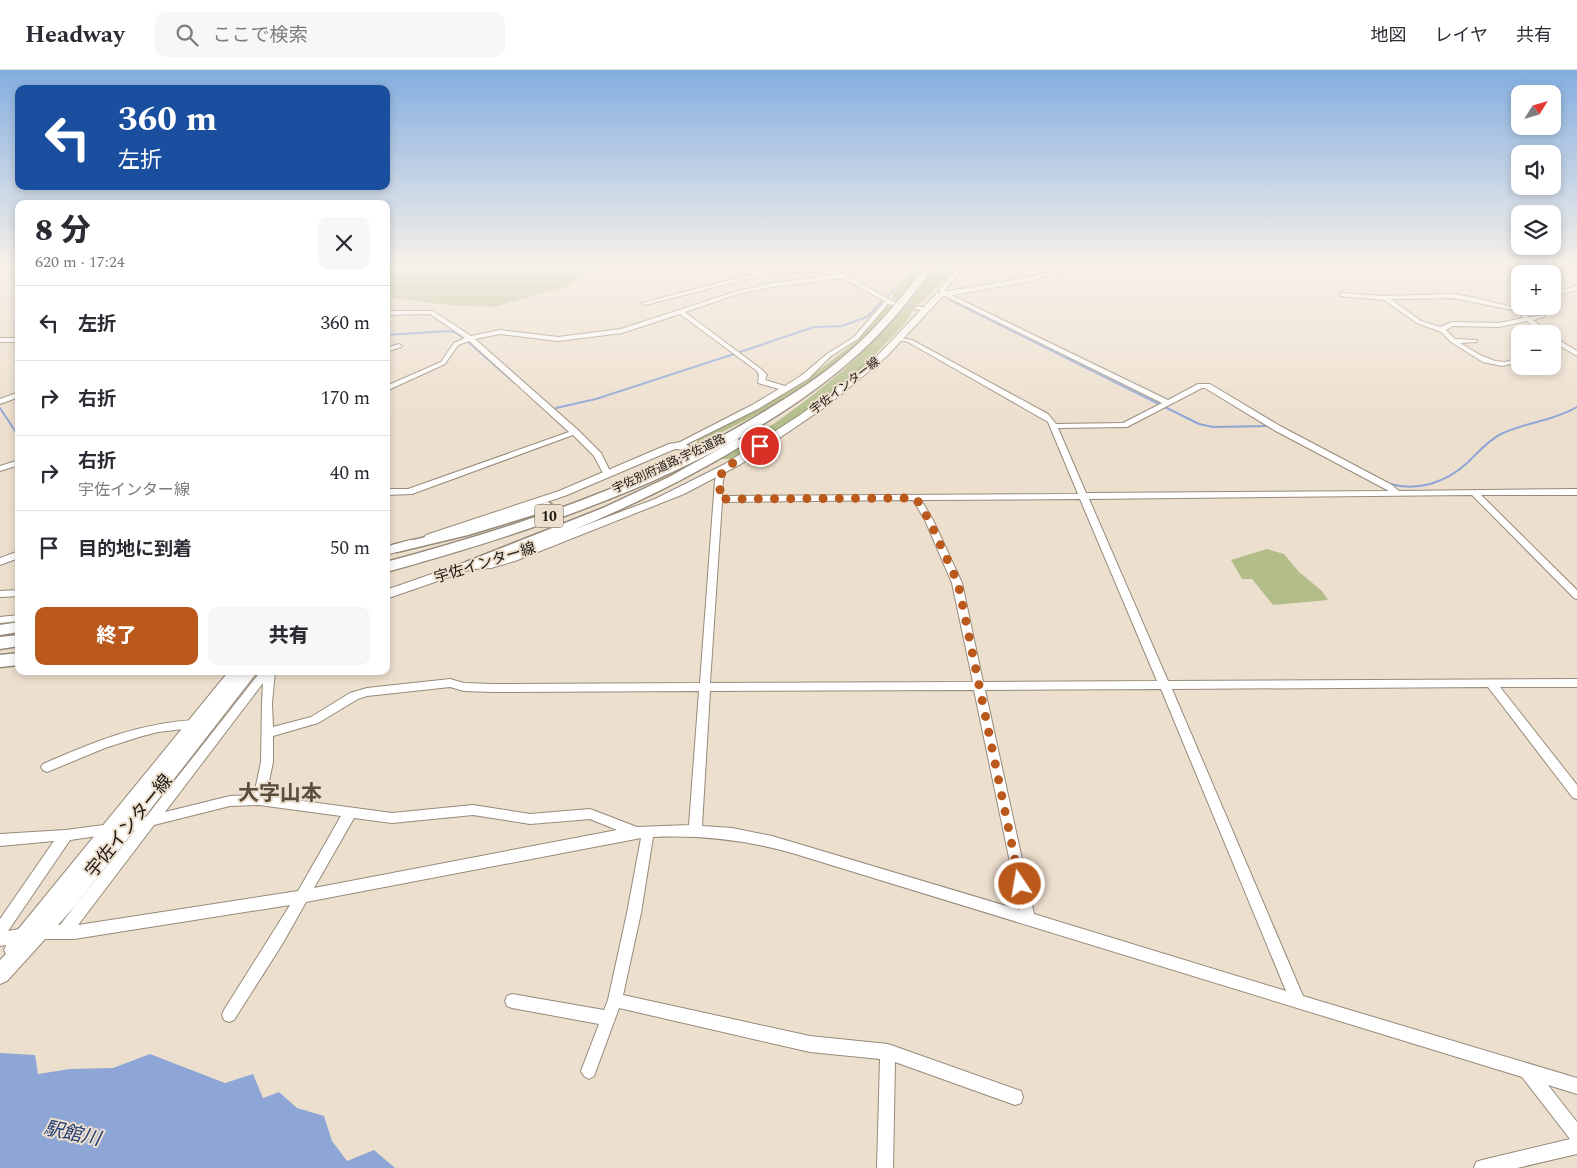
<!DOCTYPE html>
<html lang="ja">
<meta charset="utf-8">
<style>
:root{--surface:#fff;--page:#f7f7f7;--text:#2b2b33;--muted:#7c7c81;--line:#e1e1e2;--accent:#bb591d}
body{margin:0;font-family:Spectral,"Noto Sans JP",serif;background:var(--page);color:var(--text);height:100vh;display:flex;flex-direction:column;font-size:19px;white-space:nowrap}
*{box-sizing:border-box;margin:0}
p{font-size:16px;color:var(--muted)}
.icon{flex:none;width:28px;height:28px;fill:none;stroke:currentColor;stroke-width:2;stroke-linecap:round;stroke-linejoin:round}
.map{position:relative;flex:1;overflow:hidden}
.details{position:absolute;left:15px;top:130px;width:375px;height:475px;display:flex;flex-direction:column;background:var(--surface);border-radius:10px;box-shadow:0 2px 8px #0003}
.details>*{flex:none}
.hud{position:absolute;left:15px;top:15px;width:375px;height:105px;border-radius:10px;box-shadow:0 2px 8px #0003;background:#1a4fa0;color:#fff;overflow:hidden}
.needle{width:32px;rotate:53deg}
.fabs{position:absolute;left:1511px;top:15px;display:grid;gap:10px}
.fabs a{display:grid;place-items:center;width:50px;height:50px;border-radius:10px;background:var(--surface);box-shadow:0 2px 8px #0003;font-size:25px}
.pin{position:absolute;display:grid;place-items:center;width:42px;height:42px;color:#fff;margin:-21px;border:2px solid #fff;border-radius:50%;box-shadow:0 1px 5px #0007}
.me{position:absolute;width:55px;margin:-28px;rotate:348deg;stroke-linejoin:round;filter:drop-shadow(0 0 4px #0008)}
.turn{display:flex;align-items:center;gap:18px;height:105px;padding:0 20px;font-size:22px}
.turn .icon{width:65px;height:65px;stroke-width:2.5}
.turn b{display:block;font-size:35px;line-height:42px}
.round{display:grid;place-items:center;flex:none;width:52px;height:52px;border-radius:10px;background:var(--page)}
.summary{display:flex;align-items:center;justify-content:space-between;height:85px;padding:0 20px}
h1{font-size:30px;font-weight:800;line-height:38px}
.action{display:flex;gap:10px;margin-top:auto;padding:10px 20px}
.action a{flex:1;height:58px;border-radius:10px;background:var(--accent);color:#fff;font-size:20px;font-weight:800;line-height:58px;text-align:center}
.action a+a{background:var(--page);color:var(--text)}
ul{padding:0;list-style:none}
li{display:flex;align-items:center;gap:15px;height:75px;padding:0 20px;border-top:1px solid var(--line)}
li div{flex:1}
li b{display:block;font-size:19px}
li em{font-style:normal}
header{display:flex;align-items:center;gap:30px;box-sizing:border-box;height:70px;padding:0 25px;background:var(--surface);border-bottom:1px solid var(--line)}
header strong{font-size:24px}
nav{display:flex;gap:28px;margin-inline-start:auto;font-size:18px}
.search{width:350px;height:45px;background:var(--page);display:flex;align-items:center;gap:12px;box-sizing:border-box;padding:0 18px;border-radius:10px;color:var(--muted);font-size:19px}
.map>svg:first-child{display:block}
</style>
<header>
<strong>Headway</strong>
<div class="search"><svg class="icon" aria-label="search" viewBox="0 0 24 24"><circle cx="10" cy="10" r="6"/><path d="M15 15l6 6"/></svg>ここで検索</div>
<nav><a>地図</a><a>レイヤ</a><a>共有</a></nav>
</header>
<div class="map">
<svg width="1577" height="1098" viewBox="0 0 1577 1098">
<rect width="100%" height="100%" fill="#eddfce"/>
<!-- green -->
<g fill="#b2bd89">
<polygon points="386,197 636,197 585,203 567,216 494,237 449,235 386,227"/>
<polygon points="899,197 926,197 899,228 893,229 892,226 908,205 908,199"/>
<path d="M937,197H958L914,239L906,252L864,296L805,342L731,389H719C807,336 876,280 937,197Z"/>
<path d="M888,235H894C882,248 871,263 858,275C812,319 753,346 696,375L698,369L810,307L857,271Z"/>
<polygon points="1267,479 1284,484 1299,502 1322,521 1328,530 1273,535 1252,509 1242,509 1231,490"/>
</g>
<!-- water -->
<polygon fill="#8ea6d5" points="0,983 35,985 38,1004 70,999 113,998 150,984 225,1013 253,1004 263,1028 279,1022 297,1038 324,1046 332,1071 347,1091 374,1080 395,1098 0,1098"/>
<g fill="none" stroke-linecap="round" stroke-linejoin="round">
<!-- stream -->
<g stroke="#8ea6d5" stroke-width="2">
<polyline points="888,227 894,219"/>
<polyline points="950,230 1199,354 1213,357 1269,356"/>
<polyline points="386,265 448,261 455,262 463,268"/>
<polyline points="467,271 515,313"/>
<polyline points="740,282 814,257 842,256 867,247 881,232"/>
<polyline points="0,338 19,367"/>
<polyline points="556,338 596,329 734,284"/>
<path d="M1391,414C1417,422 1446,412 1466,394C1477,384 1487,371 1501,364C1526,352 1553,351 1577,337"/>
</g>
<!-- minor-tunnel -->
<polyline stroke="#c3b7a8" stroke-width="7" stroke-dasharray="7 3" stroke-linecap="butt" points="894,233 917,238"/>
<!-- major-tunnel -->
<polyline stroke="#c3b7a8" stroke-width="12" stroke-dasharray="12 5.5" stroke-linecap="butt" points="685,378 711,394"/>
<!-- minor casing -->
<g stroke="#978a7a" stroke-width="2">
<g id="minor">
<path d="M727,197H734L754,201L803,198L827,199L846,205L896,233L893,235L888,234L858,269L831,286L808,309L758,339L681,377H678V373L752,335L779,319L758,313L759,305L757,301L680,244L622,263L558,271L500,264L475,269L578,360L601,383L612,405L608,407H605L594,386L573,365L412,424L386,425V419H408L569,362L469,271L458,275L445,294L386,321V316L441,292L454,273L465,268L430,244L386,245V241H433L471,266L500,260L558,267L621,259L734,222L773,213L836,205L815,201L760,205L759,206L645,235L642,233L753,204L740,202ZM842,208L885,231L854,267L827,284L802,305L785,316L765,310L767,305L761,299L685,242L738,224L773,217Z"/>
<path d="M958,197H964L945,220L947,223L1168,330L1198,314H1210L1280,356L1392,415L1399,421L1577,419V425H1481L1577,520V529L1574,528L1472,425L1089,429L1168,611L1577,609V617H1500L1577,715V729L1573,728L1488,617L1172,619L1303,926L1577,1008V1024L1548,1015L1577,1052V1084L1517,1098H1474L1476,1092L1482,1090L1570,1069L1522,1007L792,783C746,770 701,765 653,767L641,843L623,925L810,966L888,974L1021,1021L1023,1027L1021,1033L1015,1035L895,992L893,1098H877L880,989L810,982L619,938L594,1006L589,1009L584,1006L581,1001L599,954L512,938L507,936L505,931L507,926L512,924L604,940L608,930L627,843L641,768L306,832L283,873L234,950L229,952L224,950L222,945L224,940L290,835L74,869H41L0,876V849L54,771L0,776V764L66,760L111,754L115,755L117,759L115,763L111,764L70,770L8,861L41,855H60L135,760L128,762L124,761L122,757L124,753L146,747L261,601H275L272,633L273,657L311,647L350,623L367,618L450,609L464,613L493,614L700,613L715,410L719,398H725L726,400L723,410L722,426L1078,424L1048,352L908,272L900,270V268L912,270L1048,344L1056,354L1123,353L1162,333L943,225L939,220ZM1202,318H1205L1274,360L1389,421L1086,423L1058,358L1127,357ZM1080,429L1157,611L983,612L962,513L933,450L921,430ZM913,430L925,450L952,513L973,612L710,613L722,432ZM263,613L262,633L261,692L254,725L230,726L165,742ZM450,617L464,621L493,622L699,621L689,755L637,757L590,739L530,744L473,735L392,743L266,726L273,692V666L318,653L358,629L367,626ZM1161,619L1286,921L1034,844L985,620ZM974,620L1020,840L772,766L732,758L702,756L710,621ZM259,735L341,746L298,821L78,855L154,755L230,736ZM473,745L530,754L590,749L617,760L314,818L354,748L392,753Z"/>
<polygon points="1577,216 1577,220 1552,226 1552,222"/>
<polygon points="1342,223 1382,226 1453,224 1476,228 1520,239 1517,241 1453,228 1391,229 1421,251 1440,257 1452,252 1499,253 1523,248 1521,246 1524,244 1529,247 1544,245 1544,247 1533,250 1550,264 1543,264 1527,251 1499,257 1453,256 1446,260 1455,269 1477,270 1477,272 1460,273 1480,285 1495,291 1505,292 1520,288 1520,292 1502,296 1483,292 1451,272 1441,262 1417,253 1384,230 1340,226 1340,224"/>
<polygon points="917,236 929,239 926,241 915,239 914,238"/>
<polygon points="1552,266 1577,281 1577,286 1552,271"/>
<rect x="0" y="268" width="19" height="4"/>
<polygon points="399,274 402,276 401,277 386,282 386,278"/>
<polygon points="19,322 19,327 0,334 0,329"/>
<polygon points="19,390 19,395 0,401 0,396"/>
<polygon points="19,481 19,488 0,495 0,488"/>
<polygon points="19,520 19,526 0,527 0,521"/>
<polygon points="19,545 19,551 0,553 0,547"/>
<path d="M197,650L201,651L203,654L201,657L158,662L139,667L105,678L47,702L43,700L41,697L43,694C93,672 142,652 197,650Z"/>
</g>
</g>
<!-- major casing -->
<g stroke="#978a7a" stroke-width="2">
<g id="major">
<polygon points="1067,197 1078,197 1026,212 942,227 886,287 828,335 741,394 684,424 515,491 491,498 472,499 386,529 386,520 466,492 491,489 506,485 655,429 725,394 800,345 841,315 880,283 937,223 1025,208"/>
<polygon points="681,372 689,376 689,380 675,379 567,425 434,471 426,471 424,468 426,465 559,421 669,374"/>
<polygon points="410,470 414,471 416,474 414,477 386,485 386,477"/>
<polygon points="229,601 258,601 76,835 7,911 0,914 0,890 6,884 4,880 7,873"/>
</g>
</g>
<!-- highway casing -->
<g stroke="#978a7a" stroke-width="3">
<g id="highway">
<path d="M926,197H934C911,228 886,260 857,285C736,395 542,459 386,502V492C520,456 653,412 770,338C798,321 826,303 850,281C879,256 902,226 926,197Z"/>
<path d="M737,369L741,370V376C657,427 568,464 476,498H466L464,495L466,492L603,438L669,407Z"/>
<polygon points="548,432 554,436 553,439 468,465 397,482 390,478 392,475 460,459"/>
<polygon points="19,552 19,562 0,565 0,555"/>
<polygon points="19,565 19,576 0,579 0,567"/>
<polygon points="19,583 19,595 0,597 0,585"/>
</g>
</g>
<!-- minor -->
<use href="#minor" fill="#fff" fill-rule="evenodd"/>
<!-- major -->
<use href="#major" fill="#fff" fill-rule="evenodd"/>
<!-- highway -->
<use href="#highway" fill="#fff" fill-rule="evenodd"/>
</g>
<!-- sky -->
<linearGradient id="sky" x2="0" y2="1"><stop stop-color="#84aee0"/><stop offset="0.56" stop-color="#f7f1e9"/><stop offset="1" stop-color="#f7f1e9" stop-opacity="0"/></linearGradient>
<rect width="1577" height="350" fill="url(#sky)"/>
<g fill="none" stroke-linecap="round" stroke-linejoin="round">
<!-- route -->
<polyline stroke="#bb591d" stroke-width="9" stroke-dasharray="0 16.2" points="760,376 722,400 719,429 916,428 929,450 958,513 1020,814"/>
</g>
<g text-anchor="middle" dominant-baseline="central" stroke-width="4" stroke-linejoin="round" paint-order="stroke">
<!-- far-street labels -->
<g font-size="12" fill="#1c1711" stroke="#eddfce">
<text transform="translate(845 316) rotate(-38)">宇佐インター線</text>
<text transform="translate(669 394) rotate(-25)">宇佐別府道路;宇佐道路</text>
</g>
<!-- shield labels -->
<rect fill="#eddfce" stroke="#5b534a" stroke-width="1" x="535" y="434.5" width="28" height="23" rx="4"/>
<g font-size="14" font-weight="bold" fill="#1c1711">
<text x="549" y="446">10</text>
</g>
<!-- street labels -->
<g font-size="15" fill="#1c1711" stroke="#eddfce">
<text transform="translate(485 493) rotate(-17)">宇佐インター線</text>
</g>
<!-- near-street labels -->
<g font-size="18" fill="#1c1711" stroke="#eddfce">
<text transform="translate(129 756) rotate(-51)">宇佐インター線</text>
</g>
<!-- near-water labels -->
<g font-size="19" font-style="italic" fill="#223e77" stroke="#eddfce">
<text transform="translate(72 1064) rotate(12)">駅館川</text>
</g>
<!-- near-quarter labels -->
<g font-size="21" font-weight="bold" fill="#5a4e40" stroke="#eddfce">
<text x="280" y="724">大字山本</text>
</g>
</g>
</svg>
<div class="fabs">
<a><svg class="needle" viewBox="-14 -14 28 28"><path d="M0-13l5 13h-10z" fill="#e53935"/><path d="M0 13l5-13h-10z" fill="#7c7c81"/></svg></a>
<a><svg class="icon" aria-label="sound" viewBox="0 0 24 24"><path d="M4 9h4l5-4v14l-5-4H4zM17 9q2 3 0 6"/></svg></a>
<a><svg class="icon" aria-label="layers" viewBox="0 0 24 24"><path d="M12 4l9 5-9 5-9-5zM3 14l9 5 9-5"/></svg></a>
<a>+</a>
<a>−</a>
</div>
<div class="pin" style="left:760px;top:376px;background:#d93025"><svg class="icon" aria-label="arrive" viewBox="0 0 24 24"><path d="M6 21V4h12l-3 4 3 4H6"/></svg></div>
<svg class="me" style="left:1020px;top:814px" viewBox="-20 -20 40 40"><circle r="17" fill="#bb591d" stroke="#fff" stroke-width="3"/><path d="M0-11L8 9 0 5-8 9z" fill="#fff"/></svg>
<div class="hud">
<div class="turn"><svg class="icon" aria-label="left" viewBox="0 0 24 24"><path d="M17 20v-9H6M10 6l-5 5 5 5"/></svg><div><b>360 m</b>左折</div></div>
</div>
<section class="details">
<div class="summary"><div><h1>8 分</h1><p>620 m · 17:24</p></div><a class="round"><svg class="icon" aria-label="close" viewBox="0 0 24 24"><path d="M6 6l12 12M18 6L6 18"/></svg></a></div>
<ul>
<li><svg class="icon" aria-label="left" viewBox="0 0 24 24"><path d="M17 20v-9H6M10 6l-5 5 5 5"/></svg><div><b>左折</b></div><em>360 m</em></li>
<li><svg class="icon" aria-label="right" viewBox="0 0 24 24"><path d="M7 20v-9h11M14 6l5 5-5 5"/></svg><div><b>右折</b></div><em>170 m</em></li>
<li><svg class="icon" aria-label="right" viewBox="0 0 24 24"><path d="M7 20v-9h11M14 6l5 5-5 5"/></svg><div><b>右折</b><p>宇佐インター線</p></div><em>40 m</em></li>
<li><svg class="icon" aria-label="arrive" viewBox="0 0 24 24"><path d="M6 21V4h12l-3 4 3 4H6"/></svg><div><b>目的地に到着</b></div><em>50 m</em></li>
</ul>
<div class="action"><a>終了</a><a>共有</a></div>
</section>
</div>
